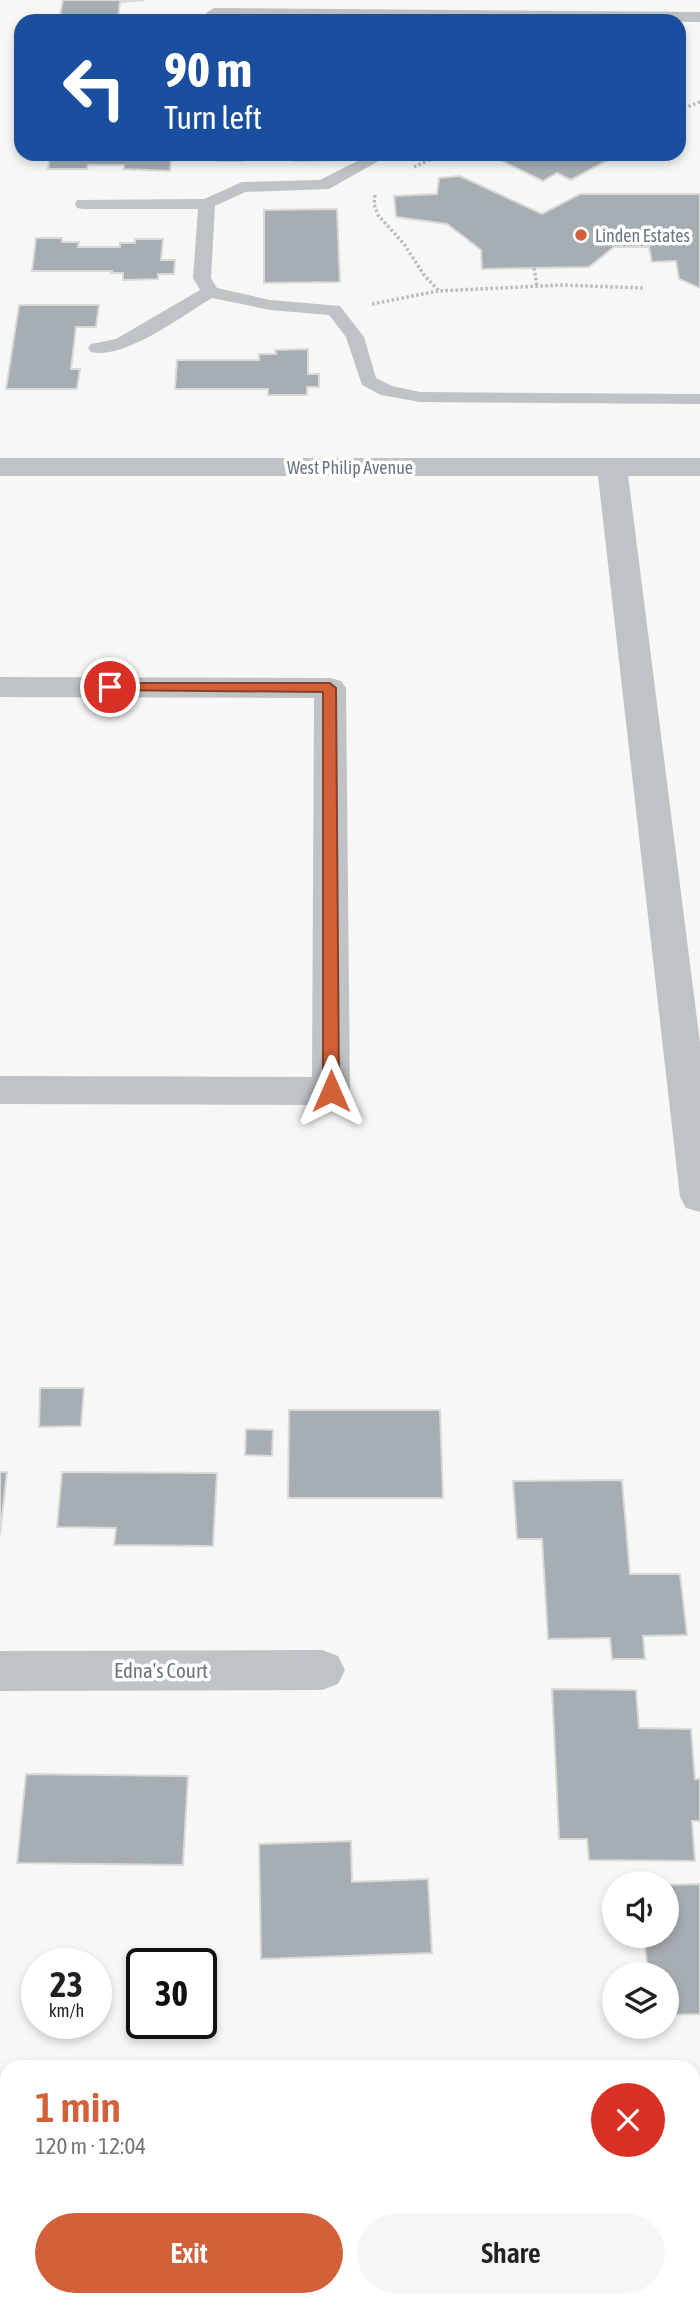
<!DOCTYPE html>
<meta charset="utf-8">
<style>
:root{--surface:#fff;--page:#f6f6f6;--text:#202124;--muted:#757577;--accent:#d2613a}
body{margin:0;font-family:"Asap Condensed",sans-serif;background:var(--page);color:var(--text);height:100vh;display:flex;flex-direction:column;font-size:26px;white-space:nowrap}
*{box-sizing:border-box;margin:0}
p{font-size:23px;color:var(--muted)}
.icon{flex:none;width:38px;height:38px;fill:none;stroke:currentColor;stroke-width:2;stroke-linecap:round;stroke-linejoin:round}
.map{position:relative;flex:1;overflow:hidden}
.details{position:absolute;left:0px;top:2060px;width:700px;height:247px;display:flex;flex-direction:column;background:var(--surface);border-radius:21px 21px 0 0;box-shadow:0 4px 10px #0003}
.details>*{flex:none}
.guide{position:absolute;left:14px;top:14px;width:672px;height:147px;border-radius:21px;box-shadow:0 4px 10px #0003;background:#1a4fa0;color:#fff;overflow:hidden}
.buttons{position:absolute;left:602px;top:1871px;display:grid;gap:14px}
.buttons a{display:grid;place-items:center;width:77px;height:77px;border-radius:50%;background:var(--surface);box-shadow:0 4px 10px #0003;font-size:35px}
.speed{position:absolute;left:21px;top:1948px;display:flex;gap:14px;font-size:35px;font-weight:700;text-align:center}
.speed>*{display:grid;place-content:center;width:91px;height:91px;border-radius:50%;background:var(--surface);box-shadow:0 4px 10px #0003;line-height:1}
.speed small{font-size:18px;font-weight:400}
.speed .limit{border:4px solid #111;border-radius:10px;background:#fff;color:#111}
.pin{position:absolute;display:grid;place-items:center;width:60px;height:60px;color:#fff;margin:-30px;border:4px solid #fff;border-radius:50%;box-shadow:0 2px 7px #0007}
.me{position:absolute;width:77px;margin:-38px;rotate:0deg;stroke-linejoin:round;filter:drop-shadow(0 0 5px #0008)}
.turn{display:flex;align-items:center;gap:24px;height:147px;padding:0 35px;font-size:32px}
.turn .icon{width:91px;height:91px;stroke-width:2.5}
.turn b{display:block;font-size:49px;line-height:60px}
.round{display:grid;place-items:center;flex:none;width:74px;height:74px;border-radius:37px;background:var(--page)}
.headline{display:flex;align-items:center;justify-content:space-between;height:119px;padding:0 35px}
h1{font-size:42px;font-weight:600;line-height:52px;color:var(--accent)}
.primary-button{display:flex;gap:14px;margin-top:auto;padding:14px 35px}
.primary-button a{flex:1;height:80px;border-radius:42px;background:var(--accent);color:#fff;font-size:28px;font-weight:600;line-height:80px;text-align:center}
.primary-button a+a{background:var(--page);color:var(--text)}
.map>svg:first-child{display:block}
</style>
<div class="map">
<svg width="700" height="2305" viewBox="0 0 700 2305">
<rect width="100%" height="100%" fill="#f7f7f5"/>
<!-- building -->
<g fill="#a7aeb3" stroke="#d9d9d7" stroke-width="2">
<polygon points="63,0 144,0 120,2 118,21 59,21"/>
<polygon points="50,154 171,154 170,171 124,169 124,165 88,165 87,169 48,169"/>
<polygon points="218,154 339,154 339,160 294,161 294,155 243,156 243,161 218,161"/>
<polygon points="511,154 619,154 571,180 557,173 543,181 500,160"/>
<polygon points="460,176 542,214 580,194 700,194 700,288 679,279 676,261 652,262 649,247 614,247 589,267 482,269 481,250 447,224 396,217 394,196 437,194 439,178"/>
<polygon points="337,209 340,282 264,283 264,210"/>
<polygon points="36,238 62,238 62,242 79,242 78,247 120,247 120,243 135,243 135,239 163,239 161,260 175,260 174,274 158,274 158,279 123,280 123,273 111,273 112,271 32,271"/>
<polygon points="19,305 99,305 96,327 76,327 71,369 80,369 77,389 6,389"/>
<polygon points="308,349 308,374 319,374 319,387 307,387 307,395 268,395 268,389 175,389 177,360 259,360 259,354 276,354 275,350"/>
<polygon points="40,1388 84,1388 81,1426 39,1427"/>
<polygon points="289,1410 440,1410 443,1498 288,1498"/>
<polygon points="246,1429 273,1430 272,1456 245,1455"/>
<polygon points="0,1472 7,1472 0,1535"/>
<polygon points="62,1472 217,1473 213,1546 114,1545 116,1528 57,1527"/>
<polygon points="622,1480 630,1574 680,1574 687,1635 643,1636 645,1659 612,1659 610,1638 548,1639 542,1539 517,1539 513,1481"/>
<polygon points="552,1689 636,1690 639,1728 691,1729 695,1779 700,1779 700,1821 692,1821 695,1861 589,1860 587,1839 559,1839"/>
<polygon points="26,1774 188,1776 183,1865 17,1863"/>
<polygon points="351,1841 352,1882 428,1879 432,1953 261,1959 259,1844"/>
<polygon points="700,1884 700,2014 667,2015 667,1974 648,1974 644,1936 667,1936 667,1885"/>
</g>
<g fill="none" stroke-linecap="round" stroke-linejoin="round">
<!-- path -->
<g stroke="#b9bcbe" stroke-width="3.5" stroke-dasharray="2.5 2.5" stroke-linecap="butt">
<polyline points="679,110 700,102"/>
<polyline points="414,167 442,154"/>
<polyline points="375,195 374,204 378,215 404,244 424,275 439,291 562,285 643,288"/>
<polyline points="534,268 537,287"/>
<polyline points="372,304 438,291"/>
</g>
<!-- service -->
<g fill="#bfc3c6" fill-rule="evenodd">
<polygon points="214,8 700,12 700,22 209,16 206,13"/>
<path d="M371,154H391L329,189L245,192L215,206L211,278L217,288L270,300L340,306L364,337L376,378L392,386L420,392L700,394V404L420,402L381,395L362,385L346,337L329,315L270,310L212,298C183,315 125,360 91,352L88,348L91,344L116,339L200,290L193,278L198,209H83L77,208L75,204L77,200L204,199L242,182L320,180Z"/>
</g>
<!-- minor -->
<g fill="#bfc3c6" fill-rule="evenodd">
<polygon points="612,458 622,461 627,467 700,1043 700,1212 686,1208 680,1197 597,467 602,461"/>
<polygon points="0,677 330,678 341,681 346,688 350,1091 344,1101 331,1105 0,1104 0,1076 312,1077 314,698 0,697"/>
<polygon points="322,1650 338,1656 345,1670 338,1684 322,1690 0,1691 0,1651"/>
</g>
<!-- tertiary -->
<rect fill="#bfc3c6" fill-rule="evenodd" x="0" y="458" width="700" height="18"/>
</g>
<!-- route -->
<polygon fill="#d2613a" stroke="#883f26" stroke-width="2" points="110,683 330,683 336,688 339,1091 337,1095 331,1097 323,1091 323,692 105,690 105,684"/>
<!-- markers -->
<circle fill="#d2613a" stroke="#fff" stroke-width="2.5" cx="581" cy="235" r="7"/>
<g text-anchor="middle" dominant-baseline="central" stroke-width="7" stroke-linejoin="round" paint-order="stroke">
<!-- far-poi labels -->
<g font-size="18" fill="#697783" stroke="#fff" text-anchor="start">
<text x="595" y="235">Linden Estates</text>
</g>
<!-- far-street labels -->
<g font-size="18" fill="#697783" stroke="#fff">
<text x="350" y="467">West Philip Avenue</text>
</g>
<!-- street labels -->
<g font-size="21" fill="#697783" stroke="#fff">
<text x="161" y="1670">Edna's Court</text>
</g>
</g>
</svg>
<div class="buttons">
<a><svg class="icon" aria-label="sound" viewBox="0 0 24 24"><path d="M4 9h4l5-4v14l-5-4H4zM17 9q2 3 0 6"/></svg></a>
<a><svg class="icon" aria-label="layers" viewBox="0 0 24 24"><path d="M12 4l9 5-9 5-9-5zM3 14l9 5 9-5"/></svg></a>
</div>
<div class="speed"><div>23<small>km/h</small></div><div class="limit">30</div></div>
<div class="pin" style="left:110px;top:687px;background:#d93025"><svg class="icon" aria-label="arrive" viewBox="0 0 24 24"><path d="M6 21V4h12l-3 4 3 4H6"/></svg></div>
<svg class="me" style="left:331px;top:1091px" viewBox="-20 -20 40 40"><path d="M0-17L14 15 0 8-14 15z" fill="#d2613a" stroke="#fff" stroke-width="4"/></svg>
<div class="guide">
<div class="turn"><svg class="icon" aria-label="left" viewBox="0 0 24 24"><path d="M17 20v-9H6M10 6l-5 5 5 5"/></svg><div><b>90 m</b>Turn left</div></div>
</div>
<section class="details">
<div class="headline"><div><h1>1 min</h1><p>120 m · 12:04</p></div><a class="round" style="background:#d93025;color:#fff"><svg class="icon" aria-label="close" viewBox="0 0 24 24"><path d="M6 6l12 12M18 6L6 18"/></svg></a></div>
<div class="primary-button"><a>Exit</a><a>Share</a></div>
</section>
</div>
